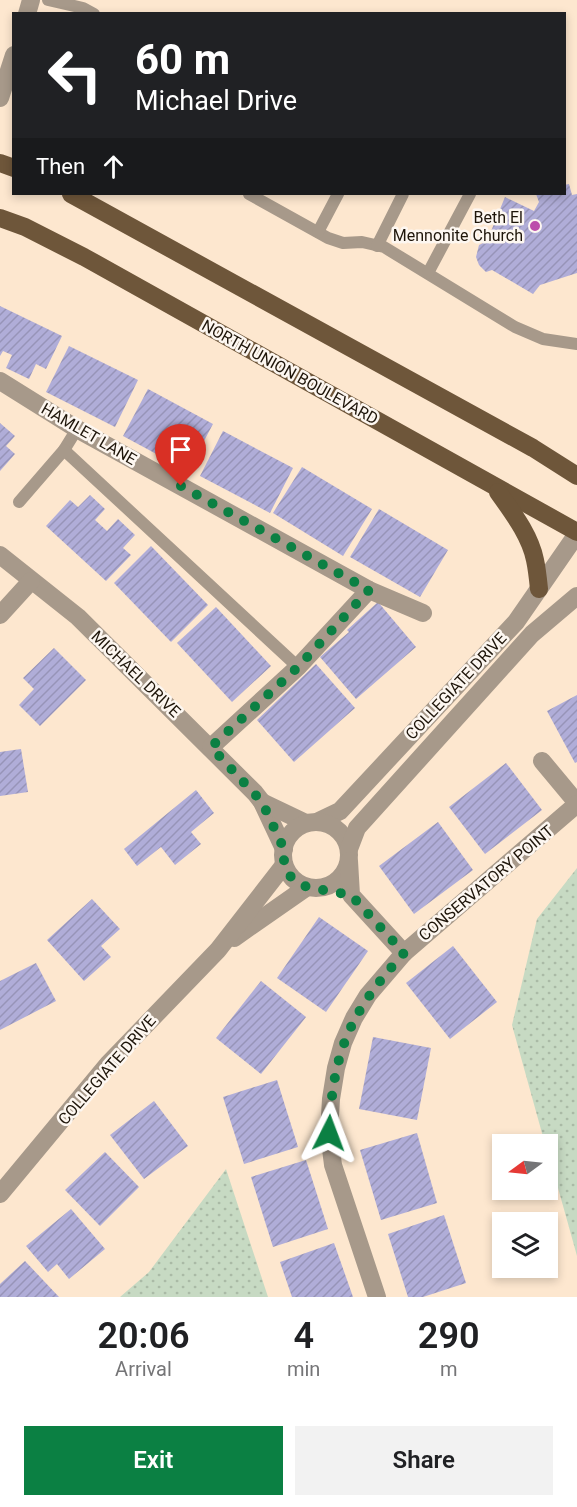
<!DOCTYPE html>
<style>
:root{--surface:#fff;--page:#f2f2f2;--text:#202124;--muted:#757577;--accent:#0b8043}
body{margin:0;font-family:Roboto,sans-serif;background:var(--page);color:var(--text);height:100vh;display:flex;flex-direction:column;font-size:22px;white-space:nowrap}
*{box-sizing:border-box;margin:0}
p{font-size:20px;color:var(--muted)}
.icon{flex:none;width:33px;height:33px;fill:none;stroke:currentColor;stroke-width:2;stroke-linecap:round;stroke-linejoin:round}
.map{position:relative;height:1297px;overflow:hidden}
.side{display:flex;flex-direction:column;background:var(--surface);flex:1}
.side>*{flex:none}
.banner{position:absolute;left:12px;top:12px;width:554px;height:183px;border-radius:0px;box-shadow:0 3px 9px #0003;background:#202124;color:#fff;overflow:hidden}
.needle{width:39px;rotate:255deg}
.fabs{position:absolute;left:492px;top:1134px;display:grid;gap:12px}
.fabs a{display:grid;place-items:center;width:66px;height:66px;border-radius:0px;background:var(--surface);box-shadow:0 3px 9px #0003;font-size:30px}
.pin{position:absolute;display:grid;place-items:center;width:51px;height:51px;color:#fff;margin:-62px -26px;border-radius:50% 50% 50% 0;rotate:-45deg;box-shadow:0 0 6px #0007}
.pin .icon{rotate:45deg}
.me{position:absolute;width:66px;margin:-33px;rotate:3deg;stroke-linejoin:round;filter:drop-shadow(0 0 4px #0008)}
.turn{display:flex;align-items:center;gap:21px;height:126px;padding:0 24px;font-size:27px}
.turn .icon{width:78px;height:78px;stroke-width:2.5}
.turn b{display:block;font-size:42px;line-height:51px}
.then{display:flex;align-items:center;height:57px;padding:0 24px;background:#0003;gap:12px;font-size:22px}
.eta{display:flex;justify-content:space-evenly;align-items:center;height:102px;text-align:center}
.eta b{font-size:36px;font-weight:600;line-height:42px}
.button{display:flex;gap:12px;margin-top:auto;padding:12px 24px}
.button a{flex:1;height:69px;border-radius:0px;background:var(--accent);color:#fff;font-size:24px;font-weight:600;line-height:69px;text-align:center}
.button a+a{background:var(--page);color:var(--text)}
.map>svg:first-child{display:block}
</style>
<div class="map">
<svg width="577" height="1297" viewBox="0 0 577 1297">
<defs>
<pattern id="grass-dots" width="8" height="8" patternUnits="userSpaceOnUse" patternTransform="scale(1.5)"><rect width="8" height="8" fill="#c7dac3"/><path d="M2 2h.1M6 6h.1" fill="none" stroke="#aabaa6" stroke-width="1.8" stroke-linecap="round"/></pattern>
<pattern id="building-hatch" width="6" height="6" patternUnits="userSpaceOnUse" patternTransform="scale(1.5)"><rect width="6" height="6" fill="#b0add8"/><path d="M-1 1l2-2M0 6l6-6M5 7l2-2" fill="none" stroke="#9794b8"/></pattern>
</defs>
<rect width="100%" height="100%" fill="#fde7cf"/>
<!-- grass -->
<g fill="url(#grass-dots)">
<polygon points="577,868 577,1256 548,1152 548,1144 545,1144 512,1025 537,919"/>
<polygon points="226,1169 268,1297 120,1297 149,1272"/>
</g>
<!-- building -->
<g fill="url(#building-hatch)">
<polygon points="569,184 572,195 577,194 577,273 540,285 533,294 492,270 486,272 479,265 476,257 479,245 487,241 505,197 534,211 539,202 536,194 564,194 564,185"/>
<polygon points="0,306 62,336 46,369 36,364 29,379 6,368 12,355 3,351 0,356"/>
<polygon points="69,346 138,380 115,427 46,392"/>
<polygon points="148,389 213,424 188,471 123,436"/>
<polygon points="0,423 15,436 6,446 15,454 0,471"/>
<polygon points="223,431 293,468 270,513 200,476"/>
<polygon points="302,467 372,509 343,556 273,513"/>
<polygon points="90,495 105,509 95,520 107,531 118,519 135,535 123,548 131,555 106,581 46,526 70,500 78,507"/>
<polygon points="379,509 448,550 420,597 350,557"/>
<polygon points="151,546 208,605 171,642 114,583"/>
<polygon points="378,602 416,647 356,699 320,657 349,632 347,630"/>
<polygon points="216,607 271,666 232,702 177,643"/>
<polygon points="54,648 86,680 40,726 19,705 34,689 23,678"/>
<polygon points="316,664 355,708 294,762 257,720"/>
<polygon points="577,695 577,762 575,763 547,711"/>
<polygon points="21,749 28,792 0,796 0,752"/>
<polygon points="506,763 542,810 485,854 449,807"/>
<polygon points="196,790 214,813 191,832 201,844 175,865 161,847 137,866 124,849"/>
<polygon points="438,822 473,870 414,914 379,866"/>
<polygon points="92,899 120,929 101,946 111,957 84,981 47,940"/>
<polygon points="319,917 368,951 326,1012 277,978"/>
<polygon points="453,946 497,1002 450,1039 406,983"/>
<polygon points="36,963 56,1001 0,1030 0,981"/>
<polygon points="261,981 306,1017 261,1074 216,1038"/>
<polygon points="373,1037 431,1048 417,1120 359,1109"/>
<polygon points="277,1080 298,1147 244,1164 223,1097"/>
<polygon points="154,1101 188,1146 144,1179 110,1135"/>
<polygon points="417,1133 437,1203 381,1220 360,1150"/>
<polygon points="105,1152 139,1187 100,1226 65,1190"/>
<polygon points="306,1160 328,1229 273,1247 251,1177"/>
<polygon points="71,1209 105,1249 69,1279 57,1264 48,1272 26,1246"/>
<polygon points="444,1215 466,1283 423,1297 408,1297 388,1234"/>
<polygon points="334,1243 353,1297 292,1297 280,1262"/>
<polygon points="25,1261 59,1297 0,1297 0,1284"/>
</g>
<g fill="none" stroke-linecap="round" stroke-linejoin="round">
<!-- lane -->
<g stroke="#a7998a" stroke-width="12">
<polyline points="48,0 83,8 94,14"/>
<polyline points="249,194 328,238 343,243 362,242 384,247 515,327 543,339 577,344"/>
<polyline points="318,232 338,194"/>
<polyline points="377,246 403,194"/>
<polyline points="428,273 470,194"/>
<polyline points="64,450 77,429"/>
<polyline points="19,502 64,450 298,667"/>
</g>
<!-- street -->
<g stroke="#a7998a" stroke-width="18">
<polyline points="27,14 31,0"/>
<polyline points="0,98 14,55"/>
<polyline points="0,381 77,429 369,590 423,613"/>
<polyline points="0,555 78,617 255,793 262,802 284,849"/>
<polyline points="0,615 31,581"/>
<polyline points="211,747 298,667 369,590"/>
<polyline points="542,761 577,803"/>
<polyline points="262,802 306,823"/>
<polyline points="319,821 340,811 516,622 577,534"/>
<circle cx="316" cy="855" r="33"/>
<polyline points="349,849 357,828 532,634 577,596"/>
<polyline points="349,861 351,895 404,953"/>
<polyline points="234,938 307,887"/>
<polyline points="0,1194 108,1064 218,950 284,865"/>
<polyline points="377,1297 333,1165 329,1133 331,1099 336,1068 343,1043 354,1018 368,995 404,953 577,804"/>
</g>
<!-- primary -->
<g stroke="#6e563a" stroke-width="18">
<polyline points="0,163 14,168"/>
<polyline points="71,194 533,448 577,476"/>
<polyline points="0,218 25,227 84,257 577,532"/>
<path d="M498,492C512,512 530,535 535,560C537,569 538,579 539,589"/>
</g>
</g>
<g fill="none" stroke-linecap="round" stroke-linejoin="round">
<!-- route -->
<path stroke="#0b8043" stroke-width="10" stroke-dasharray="0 18" d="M181,486L369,590L298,667L211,747L262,802L284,849V865L289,875L297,882L307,887L351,895L404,953C349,1014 333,1051 329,1133"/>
</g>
<!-- markers -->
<circle fill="#bc4dab" stroke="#fdf7f1" stroke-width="2" cx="535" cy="226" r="6"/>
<g text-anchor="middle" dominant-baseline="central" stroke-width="5" stroke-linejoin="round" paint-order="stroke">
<!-- poi labels -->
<g font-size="16" fill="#1e150a" stroke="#fdf7f1" text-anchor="end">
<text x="523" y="217">Beth El<tspan x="523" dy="18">Mennonite Church</tspan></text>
</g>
<!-- street labels -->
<g font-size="16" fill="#1e150a" stroke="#fdf7f1">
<text transform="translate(290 372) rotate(29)">NORTH UNION BOULEVARD</text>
<text transform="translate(89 434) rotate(30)">HAMLET LANE</text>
<text transform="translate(136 674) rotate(44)">MICHAEL DRIVE</text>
<text transform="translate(456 686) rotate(-47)">COLLEGIATE DRIVE</text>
<text transform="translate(486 883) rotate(-40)">CONSERVATORY POINT</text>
<text transform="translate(107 1070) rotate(-49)">COLLEGIATE DRIVE</text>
</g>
</g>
</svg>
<div class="fabs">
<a><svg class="needle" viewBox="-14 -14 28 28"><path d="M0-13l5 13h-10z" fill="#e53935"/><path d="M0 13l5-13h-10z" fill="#757577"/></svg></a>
<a><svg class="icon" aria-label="layers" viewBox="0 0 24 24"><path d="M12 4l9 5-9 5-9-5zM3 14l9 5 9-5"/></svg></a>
</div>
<div class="pin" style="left:181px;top:486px;background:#d93025"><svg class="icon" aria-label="arrive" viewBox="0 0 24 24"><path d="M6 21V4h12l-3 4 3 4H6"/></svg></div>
<svg class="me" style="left:329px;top:1133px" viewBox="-20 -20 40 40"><path d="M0-17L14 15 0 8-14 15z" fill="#0b8043" stroke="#fff" stroke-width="4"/></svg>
<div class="banner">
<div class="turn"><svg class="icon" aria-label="left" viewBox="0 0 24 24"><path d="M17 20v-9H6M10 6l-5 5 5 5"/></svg><div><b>60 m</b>Michael Drive</div></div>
<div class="then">Then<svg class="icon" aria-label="ahead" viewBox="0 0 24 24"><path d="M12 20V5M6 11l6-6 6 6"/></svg></div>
</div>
</div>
<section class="side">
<div class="eta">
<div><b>20:06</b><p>Arrival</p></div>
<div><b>4</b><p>min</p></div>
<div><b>290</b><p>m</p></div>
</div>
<div class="button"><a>Exit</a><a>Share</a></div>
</section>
